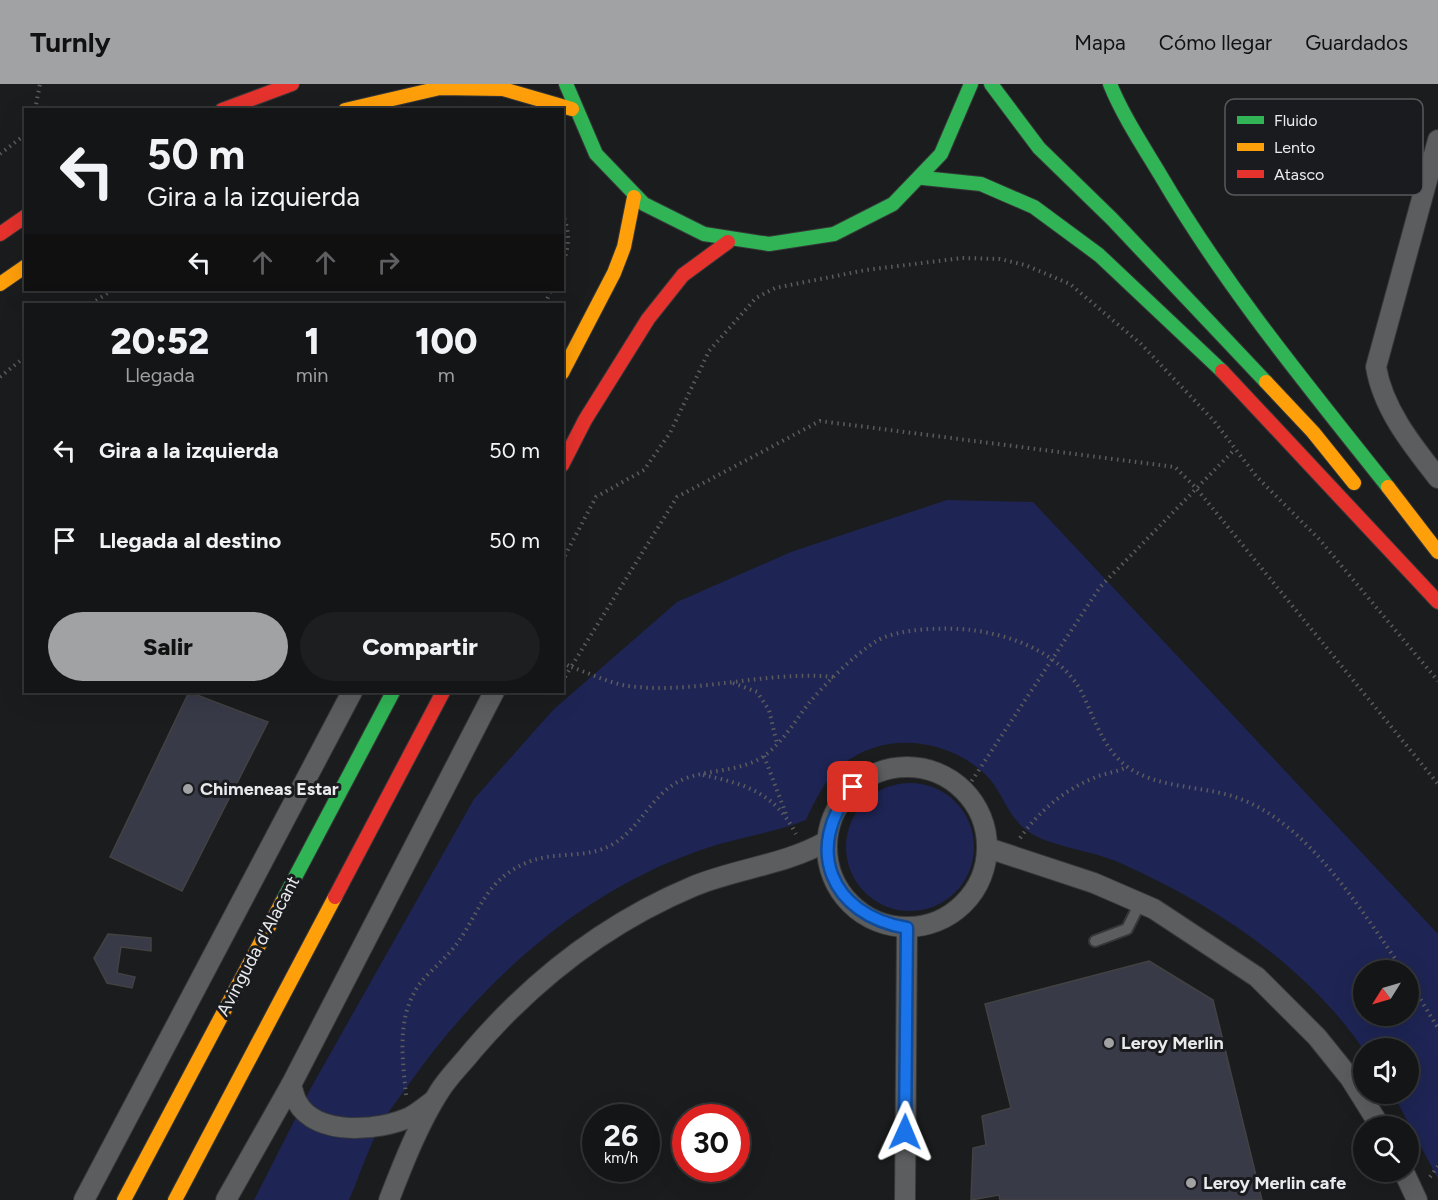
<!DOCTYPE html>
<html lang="es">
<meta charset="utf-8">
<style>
:root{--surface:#141516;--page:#1d1e1f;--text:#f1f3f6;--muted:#9d9fa1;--line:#333435;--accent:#a1a2a4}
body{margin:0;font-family:Figtree,sans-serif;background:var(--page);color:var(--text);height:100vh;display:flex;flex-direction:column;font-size:22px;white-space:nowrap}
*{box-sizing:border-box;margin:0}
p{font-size:20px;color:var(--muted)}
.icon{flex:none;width:33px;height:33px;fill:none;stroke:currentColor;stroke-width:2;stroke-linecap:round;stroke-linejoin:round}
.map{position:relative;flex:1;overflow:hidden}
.panel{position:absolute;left:24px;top:219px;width:540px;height:390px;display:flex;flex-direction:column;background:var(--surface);border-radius:0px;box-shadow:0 6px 24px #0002,0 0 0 2px var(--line)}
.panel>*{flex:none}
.top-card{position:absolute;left:24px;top:24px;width:540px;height:183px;border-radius:0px;box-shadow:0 6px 24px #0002,0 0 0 2px var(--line);background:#141516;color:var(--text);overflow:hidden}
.needle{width:39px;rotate:233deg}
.fabs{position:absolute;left:1353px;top:876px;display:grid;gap:12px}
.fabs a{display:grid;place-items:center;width:66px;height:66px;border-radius:50%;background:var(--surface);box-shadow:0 6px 24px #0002,0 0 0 2px var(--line);font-size:30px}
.speed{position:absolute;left:582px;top:1020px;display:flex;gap:12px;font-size:30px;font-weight:700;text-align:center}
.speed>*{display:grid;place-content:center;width:78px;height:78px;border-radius:50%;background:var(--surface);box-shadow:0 6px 24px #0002,0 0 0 2px var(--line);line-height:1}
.speed small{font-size:15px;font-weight:400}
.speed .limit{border:9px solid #d22;background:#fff;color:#111}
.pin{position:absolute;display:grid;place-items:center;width:51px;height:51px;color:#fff;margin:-26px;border-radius:12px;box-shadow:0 3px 9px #0006}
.me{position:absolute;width:66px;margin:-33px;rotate:1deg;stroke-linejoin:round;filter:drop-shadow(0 0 4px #0008)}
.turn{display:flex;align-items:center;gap:21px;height:126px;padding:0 24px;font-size:27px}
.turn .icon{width:78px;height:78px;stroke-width:2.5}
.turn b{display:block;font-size:42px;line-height:51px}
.lanes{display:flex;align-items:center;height:57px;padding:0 24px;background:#0003;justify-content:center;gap:30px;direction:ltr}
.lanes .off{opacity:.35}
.eta{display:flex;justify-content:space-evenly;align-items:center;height:102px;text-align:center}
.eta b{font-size:36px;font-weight:800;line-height:42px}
.cta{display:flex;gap:12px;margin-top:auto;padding:12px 24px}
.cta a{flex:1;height:69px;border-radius:36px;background:var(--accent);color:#111;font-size:24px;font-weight:800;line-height:69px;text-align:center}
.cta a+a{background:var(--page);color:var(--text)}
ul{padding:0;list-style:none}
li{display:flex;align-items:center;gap:18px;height:90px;padding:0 24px}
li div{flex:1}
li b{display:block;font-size:22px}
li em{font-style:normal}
header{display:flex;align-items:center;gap:36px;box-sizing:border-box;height:84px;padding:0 30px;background:var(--accent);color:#111}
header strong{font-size:28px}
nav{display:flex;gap:33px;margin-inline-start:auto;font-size:21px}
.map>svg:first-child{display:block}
</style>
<header>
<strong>Turnly</strong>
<nav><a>Mapa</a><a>Cómo llegar</a><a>Guardados</a></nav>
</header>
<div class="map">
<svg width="1438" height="1116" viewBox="0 0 1438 1116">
<rect width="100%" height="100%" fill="#1b1c1d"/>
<!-- green -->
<g fill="#1e2554" fill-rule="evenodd">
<path d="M947,416L1033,418L1438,850V1095L1393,1010H1408V964L1363,965C1305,880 1211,819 1118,778C1093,767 1054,763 1032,750C1006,734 1004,708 985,690C946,654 882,646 840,683C824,698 815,716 806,736C771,750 733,754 698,767C579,809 481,898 409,1000C400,1013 389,1026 381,1041C368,1064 360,1091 349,1116H254L312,1002L474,715L553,626L677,518L791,468ZM1364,886H1408V932H1364Z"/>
<circle cx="910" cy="763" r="64"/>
</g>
<!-- building -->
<g fill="#383a48" stroke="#424243" stroke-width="1.5">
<polygon points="189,608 268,638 182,807 110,773"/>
<polygon points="108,850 151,854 151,867 121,863 117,889 135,893 132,904 107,899 94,874"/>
<polygon points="1149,877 1213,916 1262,1116 1000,1116 999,1111 971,1116 973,1064 986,1061 982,1032 1011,1024 985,920"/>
</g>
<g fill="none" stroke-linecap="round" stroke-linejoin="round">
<!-- lane casing -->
<g stroke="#363738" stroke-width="14">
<polyline id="lane" points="1095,857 1127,845 1140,819"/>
</g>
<!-- street casing -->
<g stroke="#363738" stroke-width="22">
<g id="street">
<path d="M1438,56L1376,283C1383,325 1412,361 1438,394"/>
<circle cx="907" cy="763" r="80"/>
<polyline points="988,764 1094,799 1154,825 1257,893 1317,953 1350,994 1380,1042"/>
<path d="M291,1001C293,1006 294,1013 297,1018C316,1053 380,1047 410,1033C418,1029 426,1022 433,1017"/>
<polyline points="1404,1088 1417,1116"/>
<polyline points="84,1116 352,608"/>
<polyline points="226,1116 291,1001 494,608"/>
<path d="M389,1116C403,1080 418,1041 439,1008C448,993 462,980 473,966C534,895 608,838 694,802C738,784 785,781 827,757"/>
<polyline points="905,1116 907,844"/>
</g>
</g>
<!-- fast casing -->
<g stroke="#363738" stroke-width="16">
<g id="fast">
<polyline points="566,0 596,70 644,120 704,150 769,160 834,150 893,120 941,70 971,0"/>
<polyline points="991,0 1039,64 1112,135 1266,298"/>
<path d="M1110,0C1123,32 1143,62 1161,92C1226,203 1308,302 1388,403"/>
<polyline points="923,94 981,100 1034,123 1099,171 1222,287"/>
<polyline points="282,818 393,608"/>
</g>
</g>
<!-- slow casing -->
<g stroke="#363738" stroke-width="16">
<g id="slow">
<polyline points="345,26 440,4 503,5 572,25"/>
<polyline points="0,200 26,182"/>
<polyline points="562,289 614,189 624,163 634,113"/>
<polyline points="1266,298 1313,348 1354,399"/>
<polyline points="1388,403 1438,468"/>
<polyline points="124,1116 282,818"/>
<polyline points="175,1116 335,813"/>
</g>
</g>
<!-- jam casing -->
<g stroke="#363738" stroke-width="16">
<g id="jam">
<polyline points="222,26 292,0"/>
<polyline points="0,150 26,132"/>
<polyline points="1222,287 1438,518"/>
<polyline points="562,381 585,336 648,235 683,191 728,158"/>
<polyline points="335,813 443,608"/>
</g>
</g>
<!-- path -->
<g stroke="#5c5c5d" stroke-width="4" stroke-dasharray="1.5 4.5" stroke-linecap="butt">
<polyline points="35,26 40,0"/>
<polyline points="0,70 26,50"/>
<path d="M562,129C570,146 570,163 562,180"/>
<polyline points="91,220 112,206"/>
<polyline points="545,220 551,206"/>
<polyline points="0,293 26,272"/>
<polyline points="562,477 596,413 644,386 670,349 709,267 756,214 775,204 866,186 962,174 1000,175 1025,181 1070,200 1141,260 1214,337 1256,392 1319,455 1438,597"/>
<polyline points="562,578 571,583 677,413 820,337 1175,383 1196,404 1438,700"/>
<path d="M562,598L571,583C589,589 609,599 628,602C697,611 766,586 834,593"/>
<polyline points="733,599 757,608 769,626 777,660"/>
<polyline points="554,608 557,608"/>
<polyline points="764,672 786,730"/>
<path d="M703,691C746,700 775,709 796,750"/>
<polyline points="965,707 1100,503 1235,365"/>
<path d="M1020,754C1040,726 1064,706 1096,693C1106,689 1117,688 1127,683"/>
<polyline points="1408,895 1438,944"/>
<path d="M406,1011C403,978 397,940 414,909C422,893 439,881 451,867C478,836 481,798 526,779C554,766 587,776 613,760C642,743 652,708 684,695C709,685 741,688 764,672C783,658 795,637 809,619C827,598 852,573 875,558C896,544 946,543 971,546C1012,551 1061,569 1082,609C1095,635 1103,666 1129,684C1162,706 1207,701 1243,716C1311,743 1363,829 1403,886"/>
<polyline points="1430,1093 1438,1082"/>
</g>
<!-- lane -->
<use href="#lane" stroke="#5c5d5e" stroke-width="10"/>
<!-- street -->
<use href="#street" stroke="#5c5d5e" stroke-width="20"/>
<!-- fast -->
<use href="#fast" stroke="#30b455" stroke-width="14"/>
<!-- slow -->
<use href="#slow" stroke="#ff9f0a" stroke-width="14"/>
<!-- jam -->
<use href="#jam" stroke="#e5322d" stroke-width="14"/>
</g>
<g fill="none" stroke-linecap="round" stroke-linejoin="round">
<!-- route casing -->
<g stroke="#114b97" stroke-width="15">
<path id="route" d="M853,703C803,764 830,831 907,844L905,1048"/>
</g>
<!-- route -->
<use href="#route" stroke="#1a73e8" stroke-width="10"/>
</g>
<!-- markers -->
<g fill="#a1a2a4" stroke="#1a1b1e" stroke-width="2">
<circle cx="188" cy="705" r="6"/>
<circle cx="1109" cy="959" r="6"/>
<circle cx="1191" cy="1099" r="6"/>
</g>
<g text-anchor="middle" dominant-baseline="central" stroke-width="6" stroke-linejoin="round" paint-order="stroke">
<!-- poi labels -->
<g font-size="18" font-weight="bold" fill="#e9eaec" stroke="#1a1b1e" text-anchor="start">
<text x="200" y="705">Chimeneas Estar</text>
<text x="1121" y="959">Leroy Merlin</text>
<text x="1203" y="1099">Leroy Merlin cafe</text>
</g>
<!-- street labels -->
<g font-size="18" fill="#e9eaec" stroke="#1a1b1e">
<text transform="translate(258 862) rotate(-62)">Avinguda d'Alacant</text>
</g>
</g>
<!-- legend -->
<rect x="1225" y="15" width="198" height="96" rx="9" fill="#1a1b1e" stroke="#58595c" stroke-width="1.5"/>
<rect x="1237" y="32" width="27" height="8" fill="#30b455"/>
<rect x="1237" y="59" width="27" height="8" fill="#ff9f0a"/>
<rect x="1237" y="86" width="27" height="8" fill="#e5322d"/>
<g font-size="16" fill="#e9eaec">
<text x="1274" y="42">Fluido</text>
<text x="1274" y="69">Lento</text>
<text x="1274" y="96">Atasco</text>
</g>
</svg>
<div class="fabs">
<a><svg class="needle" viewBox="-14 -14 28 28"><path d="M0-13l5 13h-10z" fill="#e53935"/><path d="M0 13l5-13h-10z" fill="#9d9fa1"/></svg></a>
<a><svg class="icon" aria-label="sound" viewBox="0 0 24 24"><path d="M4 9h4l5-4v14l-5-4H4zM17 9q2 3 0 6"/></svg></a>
<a><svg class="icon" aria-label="search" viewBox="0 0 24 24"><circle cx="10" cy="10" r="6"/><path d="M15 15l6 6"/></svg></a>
</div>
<div class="speed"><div>26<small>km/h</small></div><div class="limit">30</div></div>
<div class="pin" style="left:853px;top:703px;background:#d93025"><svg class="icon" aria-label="arrive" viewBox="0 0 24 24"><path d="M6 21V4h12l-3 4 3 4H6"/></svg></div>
<svg class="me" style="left:905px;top:1048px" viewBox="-20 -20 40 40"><path d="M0-17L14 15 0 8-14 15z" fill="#1a73e8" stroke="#fff" stroke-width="4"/></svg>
<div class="top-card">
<div class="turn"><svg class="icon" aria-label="left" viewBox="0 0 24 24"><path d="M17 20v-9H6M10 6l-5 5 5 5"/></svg><div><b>50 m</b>Gira a la izquierda</div></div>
<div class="lanes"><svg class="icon" aria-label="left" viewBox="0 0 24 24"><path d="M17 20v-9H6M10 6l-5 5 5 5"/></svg><svg class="icon off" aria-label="ahead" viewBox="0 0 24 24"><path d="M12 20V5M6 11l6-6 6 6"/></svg><svg class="icon off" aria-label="ahead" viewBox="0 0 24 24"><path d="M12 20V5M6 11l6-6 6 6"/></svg><svg class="icon off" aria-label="right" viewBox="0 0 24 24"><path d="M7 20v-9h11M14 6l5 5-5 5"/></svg></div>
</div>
<section class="panel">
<div class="eta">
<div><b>20:52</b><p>Llegada</p></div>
<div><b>1</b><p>min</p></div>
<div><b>100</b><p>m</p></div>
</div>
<ul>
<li><svg class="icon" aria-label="left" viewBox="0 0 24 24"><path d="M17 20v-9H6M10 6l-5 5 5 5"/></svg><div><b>Gira a la izquierda</b></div><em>50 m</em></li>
<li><svg class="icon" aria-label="arrive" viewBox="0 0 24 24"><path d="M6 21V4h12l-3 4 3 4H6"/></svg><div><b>Llegada al destino</b></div><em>50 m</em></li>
</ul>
<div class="cta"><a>Salir</a><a>Compartir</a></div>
</section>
</div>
